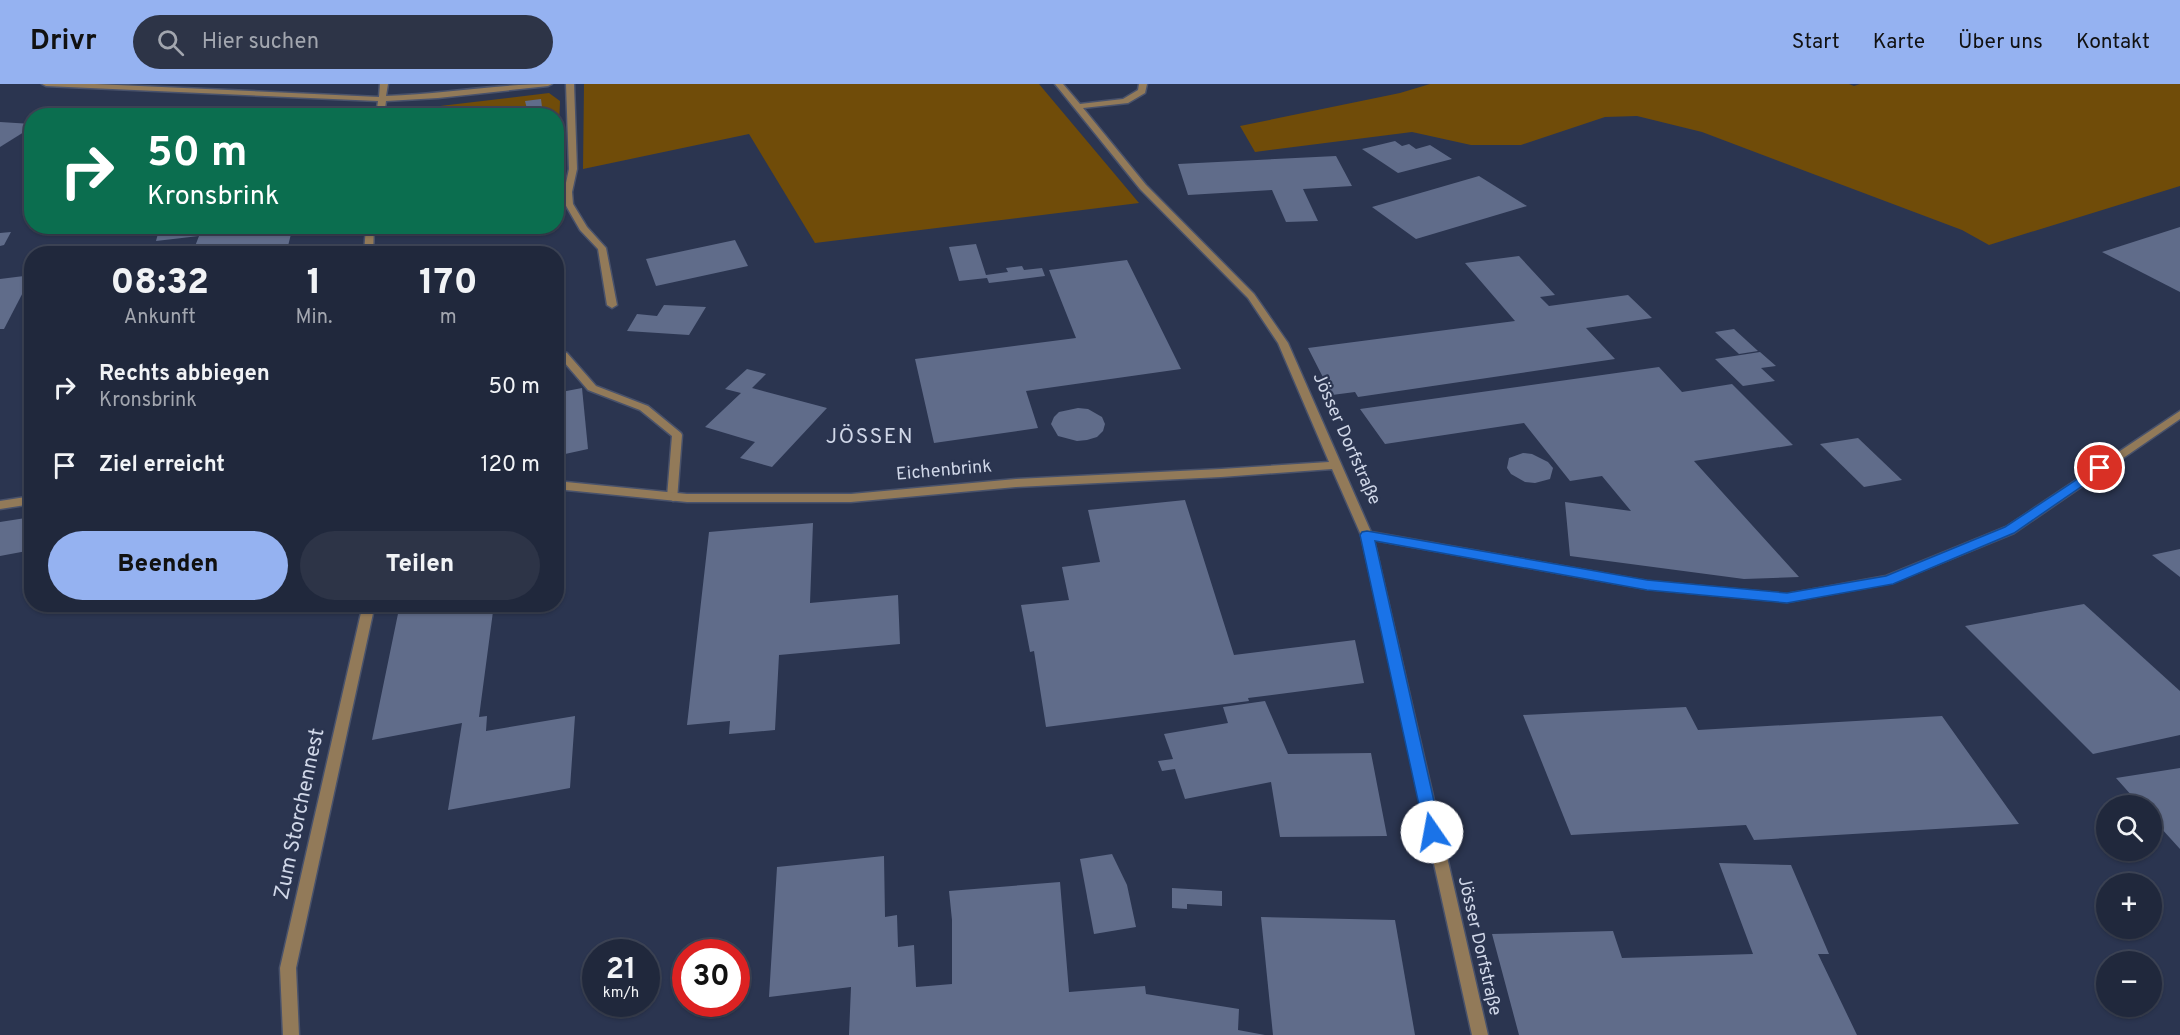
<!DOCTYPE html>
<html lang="de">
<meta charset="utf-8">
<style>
:root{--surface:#20283c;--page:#2d3447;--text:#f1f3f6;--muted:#a2a6af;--line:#3d4456;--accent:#95b2f1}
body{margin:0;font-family:Overpass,sans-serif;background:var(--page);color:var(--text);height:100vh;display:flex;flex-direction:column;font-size:22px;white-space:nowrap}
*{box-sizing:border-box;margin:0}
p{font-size:20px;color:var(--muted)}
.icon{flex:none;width:33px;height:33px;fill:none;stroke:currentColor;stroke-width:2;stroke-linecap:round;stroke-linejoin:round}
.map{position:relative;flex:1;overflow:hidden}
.panel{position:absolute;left:24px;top:162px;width:540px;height:366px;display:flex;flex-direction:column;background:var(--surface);border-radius:24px;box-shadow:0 2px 4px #0004,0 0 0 2px var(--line)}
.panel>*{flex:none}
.hud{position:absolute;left:24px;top:24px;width:540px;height:126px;border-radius:24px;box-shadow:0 2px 4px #0004,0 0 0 2px var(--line);background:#0b6e4f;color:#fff;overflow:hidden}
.fabs{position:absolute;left:2096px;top:711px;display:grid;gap:12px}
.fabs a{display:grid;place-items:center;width:66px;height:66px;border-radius:50%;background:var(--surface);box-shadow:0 2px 4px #0004,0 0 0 2px var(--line);font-size:30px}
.speed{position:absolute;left:582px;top:855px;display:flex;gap:12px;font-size:30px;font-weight:700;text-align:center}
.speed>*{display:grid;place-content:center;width:78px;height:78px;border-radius:50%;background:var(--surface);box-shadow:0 2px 4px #0004,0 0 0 2px var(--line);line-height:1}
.speed small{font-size:15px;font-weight:400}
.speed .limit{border:9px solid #d22;background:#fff;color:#111}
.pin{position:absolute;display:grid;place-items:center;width:51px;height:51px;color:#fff;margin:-26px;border:3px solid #fff;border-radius:50%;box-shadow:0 2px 6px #0007}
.me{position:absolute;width:66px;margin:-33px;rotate:348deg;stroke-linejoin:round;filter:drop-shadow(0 0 4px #0008)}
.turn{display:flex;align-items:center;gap:21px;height:126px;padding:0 24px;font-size:27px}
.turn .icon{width:78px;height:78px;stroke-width:2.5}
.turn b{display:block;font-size:42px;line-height:51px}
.eta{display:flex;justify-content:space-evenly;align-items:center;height:102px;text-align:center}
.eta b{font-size:36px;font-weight:800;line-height:42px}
.cta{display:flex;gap:12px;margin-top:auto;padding:12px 24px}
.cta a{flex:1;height:69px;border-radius:36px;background:var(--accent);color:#111;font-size:24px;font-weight:800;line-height:69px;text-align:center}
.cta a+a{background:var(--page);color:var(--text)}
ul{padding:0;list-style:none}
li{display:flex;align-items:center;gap:18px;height:78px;padding:0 24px}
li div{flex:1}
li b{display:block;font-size:22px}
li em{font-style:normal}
header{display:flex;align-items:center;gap:36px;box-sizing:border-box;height:84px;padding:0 30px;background:var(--accent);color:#111}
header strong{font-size:28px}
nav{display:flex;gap:33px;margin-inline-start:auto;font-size:21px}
.search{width:420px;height:54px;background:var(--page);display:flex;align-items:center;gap:15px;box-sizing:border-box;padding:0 21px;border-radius:33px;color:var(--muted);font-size:22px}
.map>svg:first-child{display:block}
</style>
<header>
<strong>Drivr</strong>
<div class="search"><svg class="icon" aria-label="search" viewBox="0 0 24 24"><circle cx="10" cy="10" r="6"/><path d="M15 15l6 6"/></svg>Hier suchen</div>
<nav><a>Start</a><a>Karte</a><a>Über uns</a><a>Kontakt</a></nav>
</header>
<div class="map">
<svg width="2180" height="951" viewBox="0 0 2180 951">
<rect width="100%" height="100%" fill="#2b3550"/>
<!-- green -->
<g fill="#704c09">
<polygon points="584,0 1039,0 1139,119 815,159 749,50 583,85"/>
<polygon points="1430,0 1849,0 1854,2 1860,0 2180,0 2180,102 1989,161 1962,146 1702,48 1637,32 1605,33 1521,61 1471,61 1412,48 1255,68 1240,42 1400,9"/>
<polygon points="549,9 560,17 557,97 556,32 415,32 440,22"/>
</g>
<!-- building -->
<g fill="#606c8a">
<polygon points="541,15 542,23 527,25 525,17"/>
<polygon points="0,38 32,40 32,43 0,63"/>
<polygon points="1395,57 1402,62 1409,60 1416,65 1430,61 1452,75 1398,89 1362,65"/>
<polygon points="1336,72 1352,102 1303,105 1318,137 1286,138 1272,106 1188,111 1178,80"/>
<polygon points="1479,92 1527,122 1416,155 1372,123"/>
<polygon points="160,142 293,142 286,170 236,170 237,166 192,170 199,152 156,157"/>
<polygon points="2180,143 2180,208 2102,168"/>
<polygon points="11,148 4,161 0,162 0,149"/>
<polygon points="735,156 748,182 656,202 646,175"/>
<polygon points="976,160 986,191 1008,188 1006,184 1022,182 1024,186 1042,184 1045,192 989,199 987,194 959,197 949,163"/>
<polygon points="1519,172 1555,211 1540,213 1549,222 1628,211 1652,234 1586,244 1615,275 1358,313 1355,308 1332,311 1308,264 1515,237 1465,179"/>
<polygon points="1127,176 1181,285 1026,307 1038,344 934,359 915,275 1076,254 1049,186"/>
<polygon points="32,191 4,245 0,245 0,195"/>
<polygon points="664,221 706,223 689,251 627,247 637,230 657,232"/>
<polygon points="1734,245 1758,267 1739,270 1715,248"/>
<polygon points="1760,268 1776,282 1761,284 1775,297 1743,302 1715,275"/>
<polygon points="1659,283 1682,308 1732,300 1793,361 1694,377 1799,493 1744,495 1570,472 1565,418 1631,427 1602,392 1570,397 1524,339 1385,360 1360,325"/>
<polygon points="747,285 766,290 752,304 827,324 772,383 740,374 755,358 705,343 741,309 725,305"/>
<polygon points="582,304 588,365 556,372 556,309"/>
<polygon points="1078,324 1088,325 1102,333 1105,340 1103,347 1097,353 1087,356 1077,357 1058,352 1051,340 1054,333 1059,328"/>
<polygon points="1858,354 1902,396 1864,403 1820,360"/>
<polygon points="1523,369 1532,370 1548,378 1553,384 1550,395 1535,399 1525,398 1511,390 1507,384 1509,374"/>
<polygon points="1185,416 1234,571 1355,556 1364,599 1248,614 1249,617 1046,643 1034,567 1030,568 1021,521 1069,516 1062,483 1100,478 1088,426"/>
<polygon points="32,433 32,466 0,472 0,438"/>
<polygon points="813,439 810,519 898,511 900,560 779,571 775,646 729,650 730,637 687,641 709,448"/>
<polygon points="2180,465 2180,493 2152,471"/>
<polygon points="400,520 494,520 479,633 487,632 486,647 575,632 570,704 448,726 462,639 372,656"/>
<polygon points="2084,520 2180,607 2180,651 2093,670 1965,542"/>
<polygon points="1265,617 1288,670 1371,669 1387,752 1280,753 1271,698 1185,715 1175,685 1162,687 1158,677 1173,675 1164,650 1228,639 1223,623"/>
<polygon points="1686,623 1698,646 1942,632 2019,740 1754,756 1746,741 1571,751 1523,631"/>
<polygon points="2180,684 2180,765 2151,733 2151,722 2141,722 2116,694"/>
<polygon points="1112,770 1127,801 1136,843 1094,850 1080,775"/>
<polygon points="884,772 885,833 897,831 898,863 914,861 916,903 952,900 952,836 949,807 1060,798 1069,908 1145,902 1146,910 1239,925 1238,946 1265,951 849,951 851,903 769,913 777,783"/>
<polygon points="1719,779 1791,781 1829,870 1818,870 1857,951 1519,951 1492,850 1613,847 1622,874 1753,870"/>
<polygon points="1172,804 1222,807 1222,822 1187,820 1187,825 1172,824"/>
<polygon points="1261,833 1395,836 1415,951 1273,951"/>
</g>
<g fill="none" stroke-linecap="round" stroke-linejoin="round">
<!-- service casing -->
<g stroke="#49526b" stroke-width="3">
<g id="service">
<polygon points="566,0 574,0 577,85 572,108 573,120 587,143 606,164 617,221 612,224 607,221 598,165 580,146 565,120 564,108 569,85"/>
<polygon points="563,268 567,269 596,302 648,322 681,349 682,351 677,416 673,417 667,413 672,352 640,326 588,306 558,271"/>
</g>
</g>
<!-- minor casing -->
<g stroke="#49526b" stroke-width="3">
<g id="minor">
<path d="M42,0H95L379,13L380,0H388L386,12C441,10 497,0 552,0L548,2L438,14L386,17L384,32H376L378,17L46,2Z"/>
<polygon points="1055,0 1063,0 1080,20 1123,15 1138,6 1139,0 1147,0 1145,9 1128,19 1083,24 1146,101 1254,210 1288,259 1371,448 1647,497 1787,510 1886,492 2006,443 2180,327 2180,335 2014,449 1892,499 1787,518 1647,505 1374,456 1488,951 1472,951 1361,451 1332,385 1221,393 1016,403 851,418 687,418 556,405 556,397 687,410 851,410 1016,395 1221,385 1329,378 1278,259 1248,214 1140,105"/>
<polygon points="366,142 374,142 373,170 364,170"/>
<polygon points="32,412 32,420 0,425 0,417"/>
<polygon points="363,520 375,520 296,884 299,951 283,951 280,884"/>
</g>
</g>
<!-- service -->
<use href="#service" fill="#927a59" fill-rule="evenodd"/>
<!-- minor -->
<use href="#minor" fill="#927a59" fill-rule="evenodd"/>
</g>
<!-- route -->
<polygon fill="#1a73e8" stroke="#114b97" stroke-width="1.5" points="2100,380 2104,381 2106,384 2104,387 2014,449 1893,500 1787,519 1647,506 1375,457 1441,748 1438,753 1432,755 1426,753 1360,451 1362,448 1367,447 1647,496 1787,509 1886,492 2005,443"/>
<g text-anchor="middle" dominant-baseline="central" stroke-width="4.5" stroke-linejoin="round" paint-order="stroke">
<!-- street labels -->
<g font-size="18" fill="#d0d7e8" stroke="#2b3550">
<text transform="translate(1346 355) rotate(66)">Jösser Dorfstraße</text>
<text transform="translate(944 387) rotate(-5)">Eichenbrink</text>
<text transform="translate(1479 862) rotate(77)">Jösser Dorfstraße</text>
</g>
<!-- quarter labels -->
<g font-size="21" letter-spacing="1.5" fill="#d0d7e8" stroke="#2b3550">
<text x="870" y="353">JÖSSEN</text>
</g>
<!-- near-street labels -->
<g font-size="21" fill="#d0d7e8" stroke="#2b3550">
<text transform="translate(300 730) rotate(-78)">Zum Storchennest</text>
</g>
</g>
</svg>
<div class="fabs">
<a><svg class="icon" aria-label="search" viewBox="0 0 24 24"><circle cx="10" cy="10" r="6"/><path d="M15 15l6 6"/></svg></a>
<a>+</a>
<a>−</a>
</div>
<div class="speed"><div>21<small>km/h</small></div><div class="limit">30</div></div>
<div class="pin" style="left:2100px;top:384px;background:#d93025"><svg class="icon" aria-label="arrive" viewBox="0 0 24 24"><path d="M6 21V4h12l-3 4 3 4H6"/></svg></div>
<svg class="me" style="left:1432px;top:748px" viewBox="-20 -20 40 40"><circle r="19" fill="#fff"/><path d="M0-13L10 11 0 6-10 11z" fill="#1a73e8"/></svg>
<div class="hud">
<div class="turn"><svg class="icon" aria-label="right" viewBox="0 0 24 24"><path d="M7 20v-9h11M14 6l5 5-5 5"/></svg><div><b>50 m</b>Kronsbrink</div></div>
</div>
<section class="panel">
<div class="eta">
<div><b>08:32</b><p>Ankunft</p></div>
<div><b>1</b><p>Min.</p></div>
<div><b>170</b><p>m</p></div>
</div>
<ul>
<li><svg class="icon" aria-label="right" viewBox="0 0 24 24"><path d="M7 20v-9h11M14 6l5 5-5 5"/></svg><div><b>Rechts abbiegen</b><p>Kronsbrink</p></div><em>50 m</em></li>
<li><svg class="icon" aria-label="arrive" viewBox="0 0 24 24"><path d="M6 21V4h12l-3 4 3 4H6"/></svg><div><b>Ziel erreicht</b></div><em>120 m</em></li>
</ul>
<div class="cta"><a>Beenden</a><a>Teilen</a></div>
</section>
</div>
